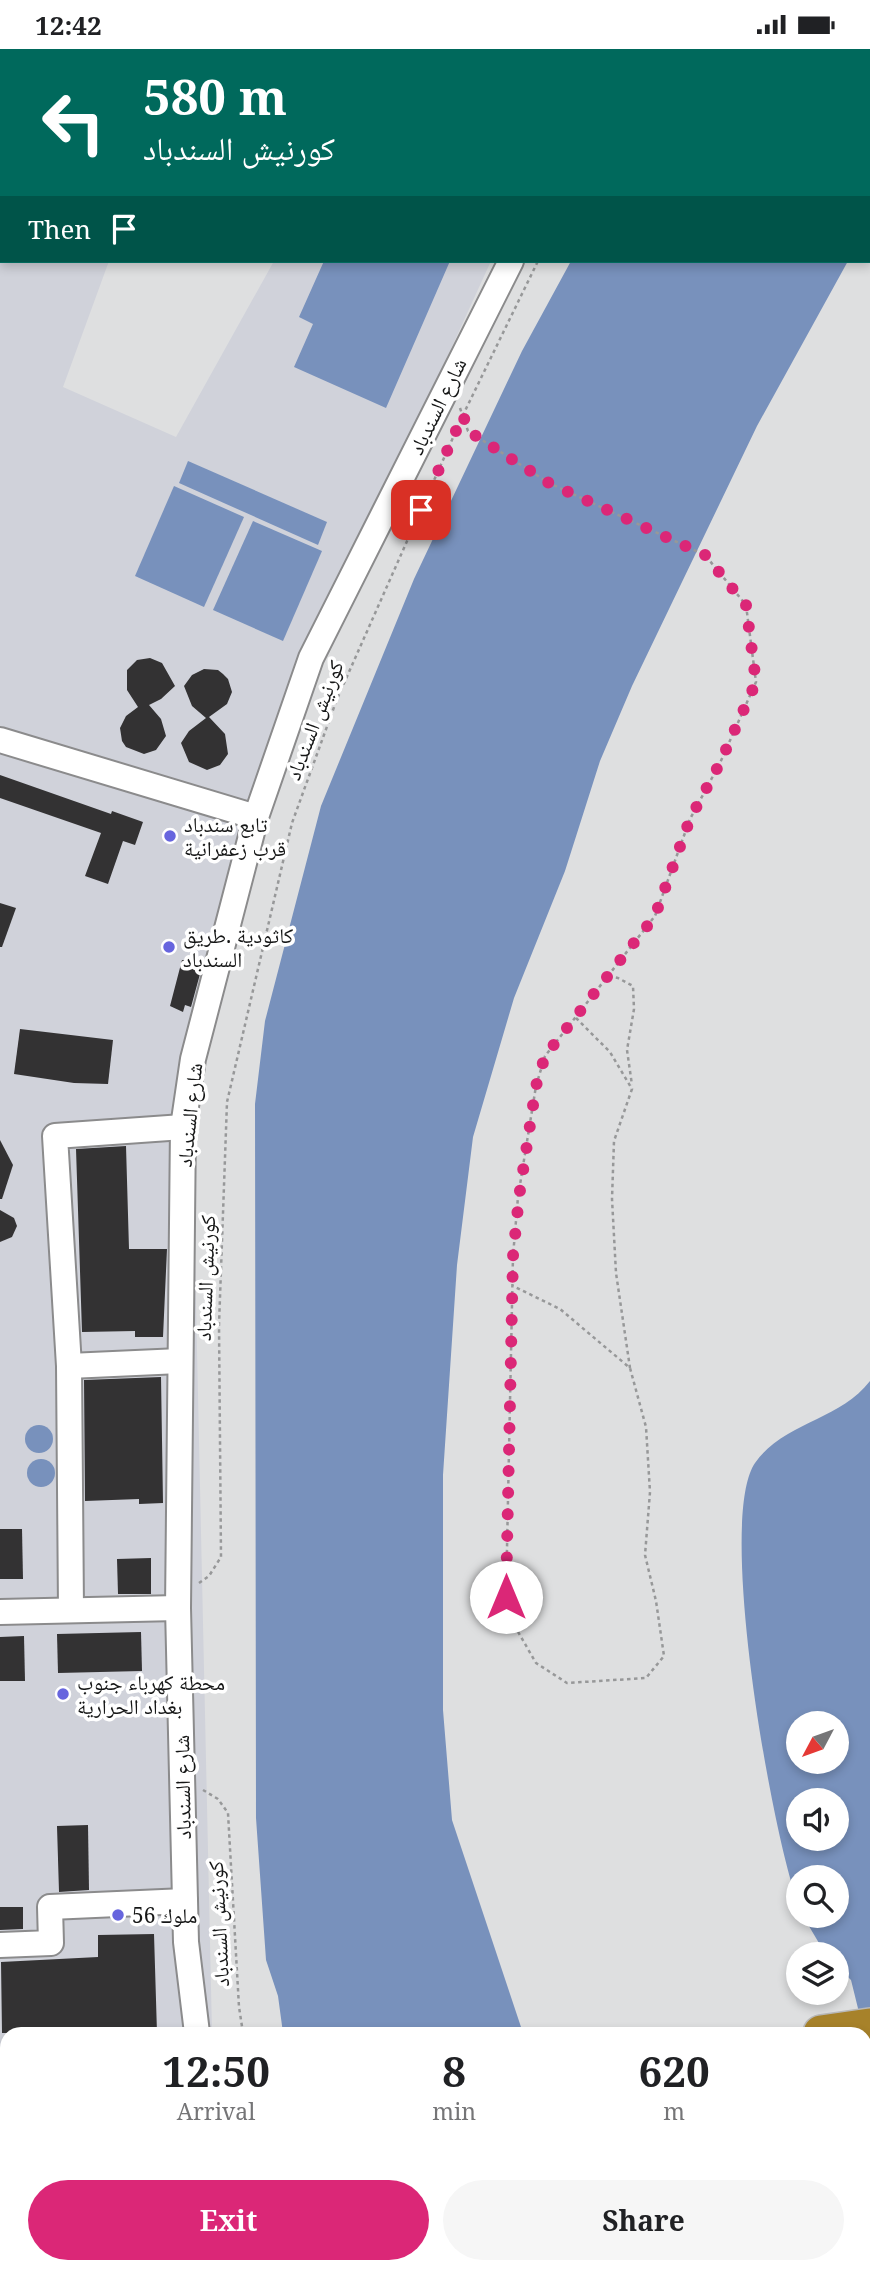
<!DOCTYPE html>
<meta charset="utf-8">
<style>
:root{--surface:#fff;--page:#f6f6f6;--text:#202124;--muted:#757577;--accent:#db2777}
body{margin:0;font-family:"Noto Serif","Noto Naskh Arabic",serif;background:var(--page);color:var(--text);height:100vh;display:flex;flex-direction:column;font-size:26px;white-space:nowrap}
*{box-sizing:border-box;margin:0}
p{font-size:23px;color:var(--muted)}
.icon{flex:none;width:38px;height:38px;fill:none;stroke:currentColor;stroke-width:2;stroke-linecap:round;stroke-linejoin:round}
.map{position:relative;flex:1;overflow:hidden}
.panel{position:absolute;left:0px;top:1978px;width:872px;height:247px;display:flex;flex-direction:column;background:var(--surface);border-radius:21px 21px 0 0;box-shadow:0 4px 10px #0003}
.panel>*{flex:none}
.guide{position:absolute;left:0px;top:0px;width:872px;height:214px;box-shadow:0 4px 10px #0003;background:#00695c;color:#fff;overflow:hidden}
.needle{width:46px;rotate:229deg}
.tools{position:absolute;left:786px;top:1662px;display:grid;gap:14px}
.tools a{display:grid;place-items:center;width:63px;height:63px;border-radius:50%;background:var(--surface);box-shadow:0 4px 10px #0003;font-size:35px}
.pin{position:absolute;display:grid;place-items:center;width:60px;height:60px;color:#fff;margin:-30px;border-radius:14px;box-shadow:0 4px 10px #0006}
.me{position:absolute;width:77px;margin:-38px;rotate:0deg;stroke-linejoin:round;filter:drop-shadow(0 0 5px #0008)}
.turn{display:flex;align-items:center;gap:24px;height:147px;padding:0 28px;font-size:32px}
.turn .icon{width:91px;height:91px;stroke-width:2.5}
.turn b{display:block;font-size:49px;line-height:60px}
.then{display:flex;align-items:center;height:66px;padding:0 28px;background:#0003;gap:14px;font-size:26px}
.eta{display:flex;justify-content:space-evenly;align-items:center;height:119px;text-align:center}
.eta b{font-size:42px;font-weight:700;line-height:49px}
.primary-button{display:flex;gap:14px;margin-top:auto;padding:14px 28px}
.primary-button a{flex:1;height:80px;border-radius:42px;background:var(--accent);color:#fff;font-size:28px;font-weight:700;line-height:80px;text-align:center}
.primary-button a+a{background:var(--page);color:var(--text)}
.status{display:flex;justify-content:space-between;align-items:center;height:49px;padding:0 35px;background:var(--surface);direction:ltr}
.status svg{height:19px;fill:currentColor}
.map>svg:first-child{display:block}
</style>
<div class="status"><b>12:42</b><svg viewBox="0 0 49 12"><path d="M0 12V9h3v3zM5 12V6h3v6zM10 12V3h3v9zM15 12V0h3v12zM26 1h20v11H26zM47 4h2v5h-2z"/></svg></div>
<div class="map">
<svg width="870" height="2223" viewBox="0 0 870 2223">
<rect width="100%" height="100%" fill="#dedfe0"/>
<!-- built -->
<g fill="#d0d2da">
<polygon points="0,0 187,0 2,2 2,212 109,212 63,338 176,388 274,212 491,212 371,475 263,751 191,1027 212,1984 7,1984 7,2063 0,2063"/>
<polygon points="0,2176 7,2176 7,2217 216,2217 217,2223 0,2223"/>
</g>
<!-- water -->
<g fill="#7891bc" fill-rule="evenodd">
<polygon points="324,212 450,212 386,359 294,318 313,275 299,268"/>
<polygon points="571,212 848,212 757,377 632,637 600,712 565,822 514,949 473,1088 457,1216 443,1426 443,1661 452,1771 523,1984 283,1984 278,1947 266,1911 256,1769 255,1055 265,972 321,757 414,530 522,302"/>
<polygon points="188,412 327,473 318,496 179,434"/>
<polygon points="174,437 244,468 204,558 135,527"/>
<polygon points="253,472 322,502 283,592 213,561"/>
<path d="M870,1332V2008L851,1931L837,1917L836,1906H826L803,1867H836V1829H798V1854C772,1785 716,1471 755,1414C784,1373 839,1372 870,1332ZM798,1675H836V1713H798ZM798,1752H836V1790H798Z"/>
<circle cx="39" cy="1390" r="14"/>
<circle cx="41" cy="1424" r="14"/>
<polygon points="870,2048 870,2223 318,2223 316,2217 864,2217 864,2053"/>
</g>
<!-- building -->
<g fill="#333233">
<polygon points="150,609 162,614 175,637 161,650 149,656 161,670 166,687 156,701 144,705 126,698 122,692 120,679 126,667 138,658 127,641 127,621 137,611"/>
<polygon points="204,620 218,621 223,625 228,630 232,643 227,655 209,668 225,685 228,705 220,716 207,721 189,713 181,694 189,682 206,669 192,657 184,637 192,626"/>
<polygon points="0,726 111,765 112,762 143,773 135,796 123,792 108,835 85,827 101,784 0,749"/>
<polygon points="0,854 16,859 2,898 0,898"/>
<polygon points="182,911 203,914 191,958 185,956 183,963 170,957"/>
<polygon points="20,980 113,991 108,1035 74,1034 14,1025"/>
<polygon points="0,1091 13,1116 2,1150 0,1150"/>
<polygon points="126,1097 129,1200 167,1200 163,1288 135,1288 135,1282 82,1283 76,1100"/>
<polygon points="0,1161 14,1169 17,1177 12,1188 0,1193"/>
<polygon points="161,1328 163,1454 139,1455 139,1450 85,1452 84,1331"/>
<polygon points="0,1480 22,1480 23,1530 0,1530"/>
<polygon points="151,1509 151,1545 118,1545 117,1510"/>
<polygon points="141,1583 142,1622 58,1624 57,1585"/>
<polygon points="24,1587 25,1632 0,1632 0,1588"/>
<polygon points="88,1776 89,1841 59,1843 57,1777"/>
<polygon points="0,1858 23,1858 23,1880 0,1881"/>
<polygon points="154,1885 157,1984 2,1984 1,1913 98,1908 98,1886"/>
</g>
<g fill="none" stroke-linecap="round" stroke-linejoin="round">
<!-- minor casing -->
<g stroke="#8b8b8c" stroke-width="28">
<g id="minor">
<polyline points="658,2 659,0"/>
<polyline points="0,691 256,768"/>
<polyline points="69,1317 180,1312"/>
<polyline points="71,1561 69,1317 55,1087 183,1078"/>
<polyline points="0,1563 178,1559"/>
<polyline points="0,1896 51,1894 50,1858 185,1852"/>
<polyline points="197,1984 186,1893 178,1559 183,1078 193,1010 256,768 311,609 511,212"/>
<polyline points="0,2161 7,2161"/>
<polyline points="238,2217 238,2223"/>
</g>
</g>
<!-- highway casing -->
<g stroke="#b9b9b9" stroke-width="38">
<g id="highway">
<polyline points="821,1984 870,1977"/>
<polyline points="864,2012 870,2011"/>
<polyline points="0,2105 7,2105"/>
<polyline points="0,2139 7,2139"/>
</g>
</g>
<!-- path -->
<g stroke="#979899" stroke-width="2.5" stroke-dasharray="3.5 3.5" stroke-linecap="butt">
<polyline points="699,2 700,0"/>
<polyline points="460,359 468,382 549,434 705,506 746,556 756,633 720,714 690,770 655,867 545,1007 536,1037 518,1148 513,1207 506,1548 517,1581 536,1614 567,1634 646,1629 664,1607 656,1552 645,1506 650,1443 646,1378 630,1319 560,1260 513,1237"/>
<polyline points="609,927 618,929 633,937 634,960 627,1001 632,1036"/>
<polyline points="576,969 610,1003 632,1040 614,1092 612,1150 616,1224 630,1319"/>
<polyline points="199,1534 209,1527 221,1508 219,1276 227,1053 292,774 337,650 463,366 538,212"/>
<polyline points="203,1741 218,1750 228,1764 239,1958 243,1984"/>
<polyline points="279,2217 279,2223"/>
</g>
<!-- minor -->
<use href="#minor" stroke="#fff" stroke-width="24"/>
<!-- highway -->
<use href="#highway" stroke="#a7822a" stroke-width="35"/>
</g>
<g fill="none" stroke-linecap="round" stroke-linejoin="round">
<!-- route -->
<polyline stroke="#db2777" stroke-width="12" stroke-dasharray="0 21.6" points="421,461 463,366 468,382 549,434 705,506 746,556 756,633 720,714 690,770 655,867 545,1007 536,1037 519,1148 513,1207 506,1548"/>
</g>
<!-- markers -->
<g fill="#6765de" stroke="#fff" stroke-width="2.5">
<circle cx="170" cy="787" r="7"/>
<circle cx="169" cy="898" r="7"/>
<circle cx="63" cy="1645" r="7"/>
<circle cx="118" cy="1866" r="7"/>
</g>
<g text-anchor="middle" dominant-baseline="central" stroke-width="7" stroke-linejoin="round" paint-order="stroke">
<!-- street labels -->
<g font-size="21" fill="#151616" stroke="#fff">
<text transform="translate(437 357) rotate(-64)">شارع السندباد</text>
<text transform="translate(314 671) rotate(-69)">كورنيش السندباد</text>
<text transform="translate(189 1066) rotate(-84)">شارع السندباد</text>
<text transform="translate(205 1229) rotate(-88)">كورنيش السندباد</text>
<text transform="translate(182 1738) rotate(-91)">شارع السندباد</text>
<text transform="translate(218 1875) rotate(-93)">كورنيش السندباد</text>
</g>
<!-- poi labels -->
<g font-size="21" fill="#151616" stroke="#fff" text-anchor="start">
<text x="184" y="775">تابع سندباد<tspan x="184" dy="24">قرب زعفرانية</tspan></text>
<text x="183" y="886">كاثودية .طريق<tspan x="183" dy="24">السندباد</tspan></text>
<text x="77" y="1633">محطة كهرباء جنوب<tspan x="77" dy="24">بغداد الحرارية</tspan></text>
<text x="132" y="1866">ملوك 56</text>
</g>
</g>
</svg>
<div class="tools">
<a><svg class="needle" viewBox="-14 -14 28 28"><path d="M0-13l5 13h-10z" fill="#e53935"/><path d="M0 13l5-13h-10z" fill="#757577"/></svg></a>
<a><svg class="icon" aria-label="sound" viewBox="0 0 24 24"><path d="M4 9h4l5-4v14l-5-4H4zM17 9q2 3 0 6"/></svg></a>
<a><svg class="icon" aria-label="search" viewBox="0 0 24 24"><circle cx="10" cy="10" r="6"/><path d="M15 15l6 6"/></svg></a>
<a><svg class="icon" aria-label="layers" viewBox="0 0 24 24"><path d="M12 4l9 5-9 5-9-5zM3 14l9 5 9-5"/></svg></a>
</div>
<div class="pin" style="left:421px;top:461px;background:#d93025"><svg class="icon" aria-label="arrive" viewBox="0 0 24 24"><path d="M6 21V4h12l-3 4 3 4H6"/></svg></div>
<svg class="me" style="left:506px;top:1548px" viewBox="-20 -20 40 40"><circle r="19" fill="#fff"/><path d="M0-13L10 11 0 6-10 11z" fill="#db2777"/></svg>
<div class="guide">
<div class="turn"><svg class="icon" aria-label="left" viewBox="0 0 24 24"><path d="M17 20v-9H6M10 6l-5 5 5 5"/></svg><div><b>580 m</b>كورنيش السندباد</div></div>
<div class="then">Then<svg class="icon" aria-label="arrive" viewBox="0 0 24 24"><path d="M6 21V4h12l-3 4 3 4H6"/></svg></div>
</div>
<section class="panel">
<div class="eta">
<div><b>12:50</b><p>Arrival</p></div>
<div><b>8</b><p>min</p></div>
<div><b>620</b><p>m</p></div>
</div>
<div class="primary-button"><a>Exit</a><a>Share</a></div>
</section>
</div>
